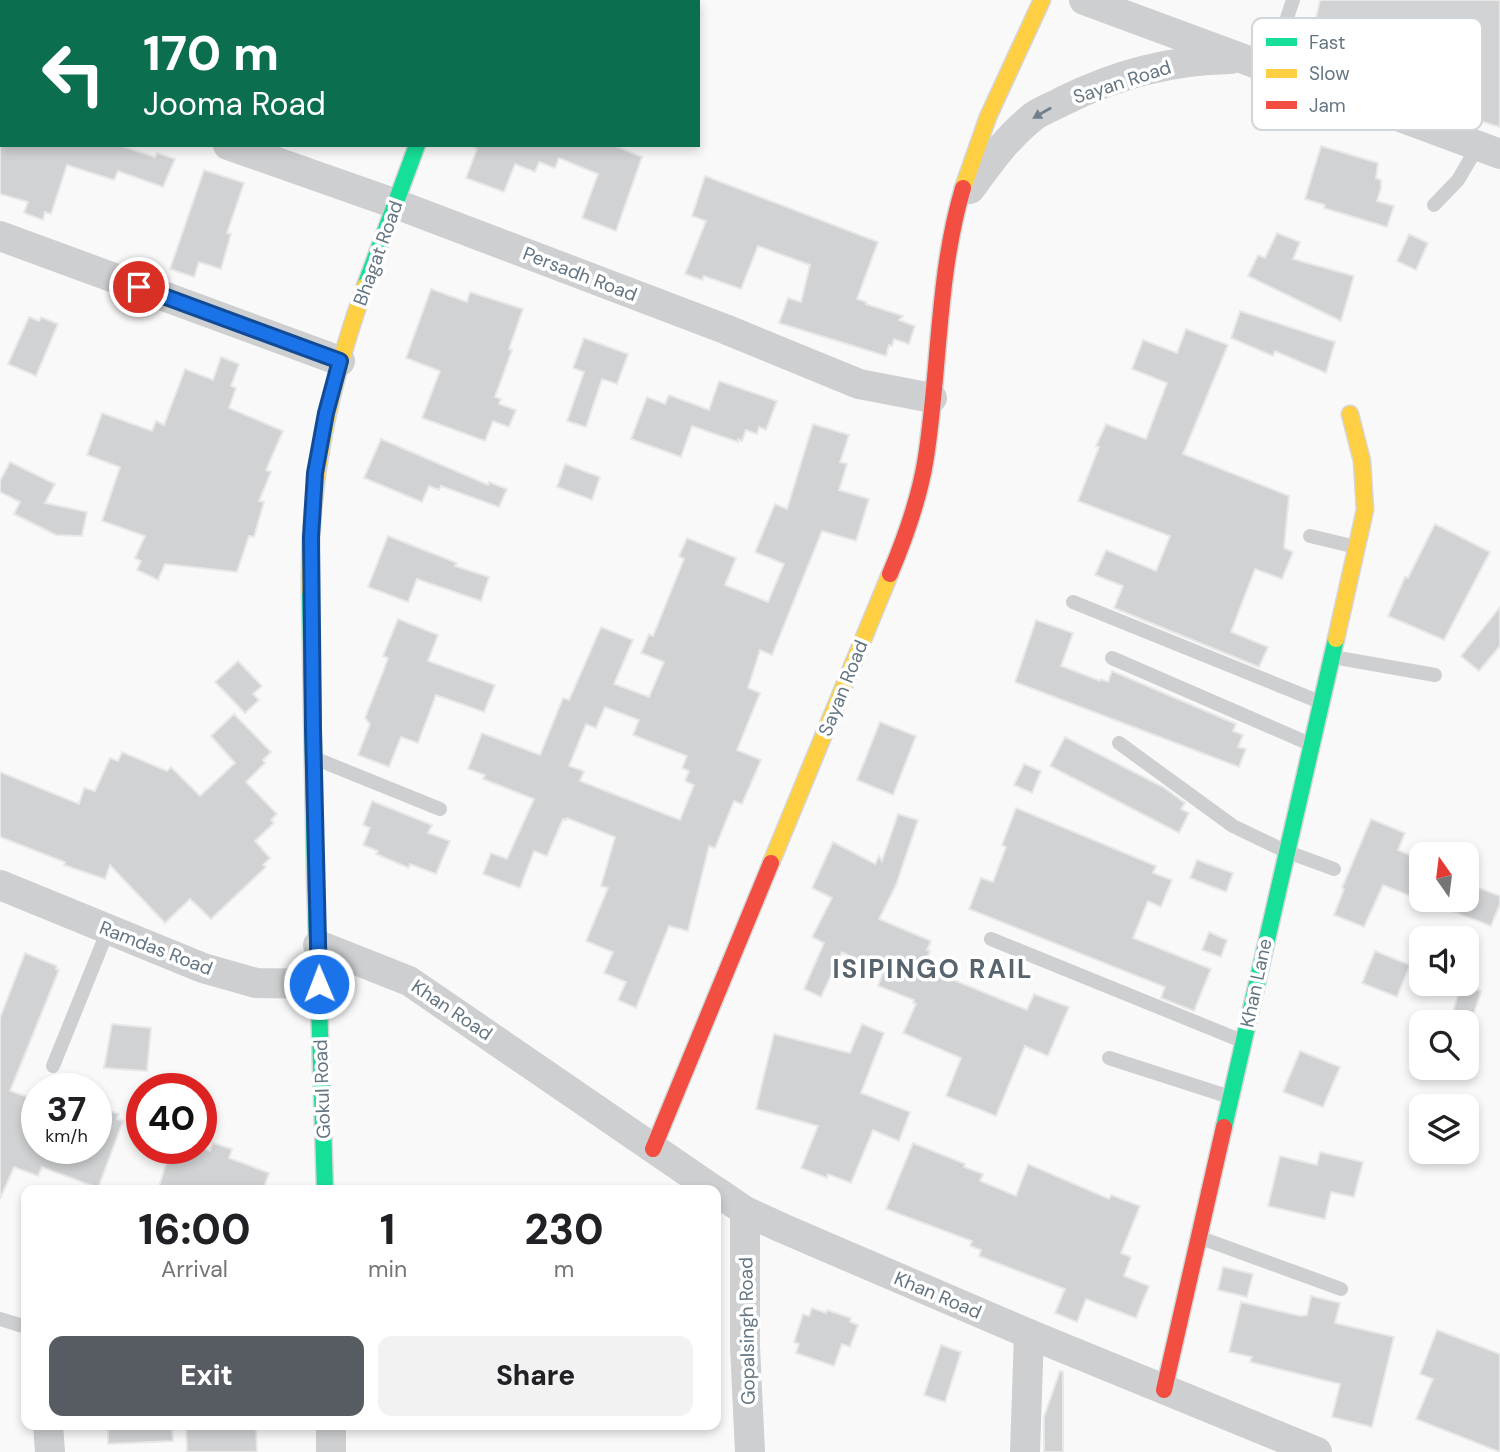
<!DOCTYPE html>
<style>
:root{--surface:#fff;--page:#f2f2f2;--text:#202124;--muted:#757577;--accent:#565c61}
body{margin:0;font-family:"DM Sans",sans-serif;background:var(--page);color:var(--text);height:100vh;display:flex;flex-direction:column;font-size:26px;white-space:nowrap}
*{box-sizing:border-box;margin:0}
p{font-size:23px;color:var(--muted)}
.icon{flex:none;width:38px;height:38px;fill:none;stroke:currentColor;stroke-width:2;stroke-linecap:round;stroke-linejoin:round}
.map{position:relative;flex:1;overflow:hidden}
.side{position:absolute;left:21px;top:1185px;width:700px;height:245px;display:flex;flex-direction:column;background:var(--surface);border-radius:14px;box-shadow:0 4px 10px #0003}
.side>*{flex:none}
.banner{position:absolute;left:0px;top:0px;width:700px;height:147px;box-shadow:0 4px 10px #0003;background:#0b6e4f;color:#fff;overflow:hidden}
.needle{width:46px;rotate:346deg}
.fabs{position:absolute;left:1409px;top:842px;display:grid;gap:14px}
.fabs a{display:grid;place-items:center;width:70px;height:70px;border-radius:14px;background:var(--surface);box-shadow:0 4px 10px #0003;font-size:35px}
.speed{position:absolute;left:21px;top:1073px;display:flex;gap:14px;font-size:35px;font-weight:700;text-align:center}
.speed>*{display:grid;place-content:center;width:91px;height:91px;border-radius:50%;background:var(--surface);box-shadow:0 4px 10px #0003;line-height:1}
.speed small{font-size:18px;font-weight:400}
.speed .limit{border:10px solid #d22;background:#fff;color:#111}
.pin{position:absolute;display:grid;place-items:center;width:60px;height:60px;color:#fff;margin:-30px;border:4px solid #fff;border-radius:50%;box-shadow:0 2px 7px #0007}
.me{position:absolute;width:77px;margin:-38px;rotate:359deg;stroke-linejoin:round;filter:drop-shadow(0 0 5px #0008)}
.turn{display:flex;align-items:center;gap:24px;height:147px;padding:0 28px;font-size:32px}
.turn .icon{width:91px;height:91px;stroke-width:2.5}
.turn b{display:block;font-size:49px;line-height:60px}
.eta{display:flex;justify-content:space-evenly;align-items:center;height:119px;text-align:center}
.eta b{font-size:42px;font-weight:800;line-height:49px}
.cta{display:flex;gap:14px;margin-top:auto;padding:14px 28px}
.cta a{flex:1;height:80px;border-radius:14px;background:var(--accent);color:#fff;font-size:28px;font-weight:800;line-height:80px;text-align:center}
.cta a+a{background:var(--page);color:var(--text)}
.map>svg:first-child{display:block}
</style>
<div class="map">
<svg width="1500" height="1452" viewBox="0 0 1500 1452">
<rect width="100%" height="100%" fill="#f9f9f9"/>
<!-- building -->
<g fill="#d0d2d3" stroke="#e8e8e8" stroke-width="2" fill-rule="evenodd">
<polygon points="1320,0 1500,0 1500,127 1480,121 1481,117 1467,112 1424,102 1425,94 1379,83 1381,74 1342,66 1339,73 1285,53 1290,38 1311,42"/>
<polygon points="0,145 118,145 155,157 157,153 175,159 163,187 118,171 114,180 67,165 51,214 45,212 43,220 24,213 28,202 0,194"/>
<polygon points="471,145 613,145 642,157 616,231 582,218 598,174 559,158 555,168 539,162 535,172 515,164 504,192 466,178 477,149"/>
<polygon points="1321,146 1378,163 1376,178 1381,180 1381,188 1377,201 1394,206 1387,227 1324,208 1325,205 1305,199"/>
<polygon points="204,170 244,183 227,233 231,234 221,269 199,262 194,277 170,269"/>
<polygon points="705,176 878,242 857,299 866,302 866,304 903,316 899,320 915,326 909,344 894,339 892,346 889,345 886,356 779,323 788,298 801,302 810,265 758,246 741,289 704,276 702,280 685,274 706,221 692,216"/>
<polygon points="1277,233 1300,242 1293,259 1354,276 1341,321 1248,276 1258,255 1265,258"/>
<polygon points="1409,234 1428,243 1416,270 1397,261"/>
<polygon points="431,289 467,302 470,292 523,309 509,349 512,350 495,397 501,399 499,404 516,410 509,427 493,421 485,441 422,418 440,371 406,358"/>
<polygon points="1240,311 1335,342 1326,373 1275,351 1273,356 1231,338"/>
<polygon points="29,317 39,321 41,317 58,324 36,376 8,364"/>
<polygon points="1186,329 1228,345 1183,454 1289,496 1284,548 1293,552 1282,579 1255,569 1231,632 1268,647 1259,667 1114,608 1123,586 1095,575 1106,550 1156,571 1170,536 1078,501 1099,447 1096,446 1106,424 1146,439 1167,383 1132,369 1143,340 1177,353"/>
<polygon points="584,338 628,354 617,384 602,379 586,427 567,421 584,372 573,368"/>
<polygon points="221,357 239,364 231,386 236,388 229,408 283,431 266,470 271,472 259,501 264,502 254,537 249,536 237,572 165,564 158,580 137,570 141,561 135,558 145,536 102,521 120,467 87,455 102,413 152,431 156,421 164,425 185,369 213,380"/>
<polygon points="719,381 777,401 766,430 759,427 757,434 746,430 742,441 738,439 738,442 692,426 681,457 631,439 647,397 665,404 669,395 709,410"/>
<path d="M813,424L849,435L840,462L847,464L839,490L869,499L856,541L822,531L772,655L760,650L748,688L760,693L737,750L761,760L742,804L734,801L715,848L709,846L688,931L669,926L636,1008L618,1000L626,982L604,973L613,952L586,941L608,888L601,886L615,837L567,818L566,820L563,819L547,856L534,851L520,888L483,874L491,853L507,859L534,799L483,779L485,775L468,769L482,733L540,755L563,698L569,700L601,627L633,640L614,684L649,697L664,662L641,653L649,634L653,636L684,559L679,556L687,538L736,558L725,585L768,602L784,564L755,552L775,504L787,509ZM605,707L639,720L633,735L687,756L682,768L689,771L685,781L694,785L680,820L580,781L584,771L569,766L586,724L596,728Z"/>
<polygon points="381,439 488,485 489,482 507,489 499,507 441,486 439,490 429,486 422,502 364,478"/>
<polygon points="10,462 55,484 45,503 87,512 82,536 56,535 14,514 20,502 0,492 0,481"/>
<polygon points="565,464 600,477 592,500 557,487"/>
<polygon points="1435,524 1490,552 1444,640 1388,616 1405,577 1408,578"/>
<polygon points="388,536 457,563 455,566 489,577 481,601 417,579 408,602 368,587"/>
<polygon points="1500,607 1500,646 1479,671 1461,656"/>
<polygon points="398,619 438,635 428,661 495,685 484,712 436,695 418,743 401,737 389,767 358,755 370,724 365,718 383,672 388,658 383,656"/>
<polygon points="1036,620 1073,633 1061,666 1100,681 1101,679 1108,682 1112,671 1236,724 1233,731 1243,735 1238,747 1246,749 1239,767 1015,682"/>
<polygon points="238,661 262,686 253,694 259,700 245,713 215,682"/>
<polygon points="234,714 271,752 263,760 265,763 246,782 277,814 271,820 274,823 255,841 270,858 263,865 266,867 211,919 190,899 165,923 110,865 105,879 64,865 65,862 0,837 0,772 79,804 84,788 95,791 110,758 118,761 122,752 167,771 171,767 200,796 235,763 211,736"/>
<polygon points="880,722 916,736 893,795 857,780"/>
<polygon points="1065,737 1163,787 1185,803 1181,809 1189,813 1179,833 1050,766"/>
<polygon points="1024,764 1041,771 1032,793 1014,785"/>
<polygon points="372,801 432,825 428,833 450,841 436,874 410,864 409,868 376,854 378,851 363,845 370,828 363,825"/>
<polygon points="1016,808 1156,866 1153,873 1172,880 1161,907 1148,901 1133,938 1211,969 1194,1011 1161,998 1165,987 969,909 981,878 993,882 1006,847 1002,845"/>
<polygon points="898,814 918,820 896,885 879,919 931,941 927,950 930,951 924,968 1027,1010 1034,994 1069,1007 1048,1056 1025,1046 996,1116 946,1096 961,1058 903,1033 916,1004 913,1003 914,1000 878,986 883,973 842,952 821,997 804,989 824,943 812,937 832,898 812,888 833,842 875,864 879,856 882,861"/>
<polygon points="1371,819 1405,833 1398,850 1421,860 1421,900 1383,885 1364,927 1334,915 1344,889 1342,888"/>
<polygon points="1197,860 1233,873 1226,892 1190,878"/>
<polygon points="1466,883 1500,896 1500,904 1491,926 1426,901 1466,900"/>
<polygon points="1209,932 1227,940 1221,957 1202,950"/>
<polygon points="1375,951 1410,965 1397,997 1362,983"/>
<polygon points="25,953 57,966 56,969 59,970 10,1091 37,1100 37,1148 96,1148 96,1106 119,1114 117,1119 123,1121 98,1188 42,1167 38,1176 14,1167 0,1199 0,1018"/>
<polygon points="1461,985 1481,991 1471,1022 1450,1022"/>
<polygon points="112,1024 151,1028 147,1071 104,1068"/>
<polygon points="862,1024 884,1033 861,1093 910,1112 899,1141 873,1130 851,1183 828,1174 827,1178 801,1168 818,1126 756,1109 774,1034 850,1053"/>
<polygon points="1300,1051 1340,1067 1323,1107 1283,1092"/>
<polygon points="213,1143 232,1149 229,1158 269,1173 263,1190 158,1190 171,1148 203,1148 210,1151"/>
<polygon points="913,1143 965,1164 964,1167 983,1174 980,1181 1016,1196 1028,1164 1109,1199 1111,1195 1140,1206 1121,1253 1131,1257 1124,1276 1149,1286 1136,1318 1086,1299 1077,1322 1055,1313 1065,1289 979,1256 981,1250 970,1246 972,1241 886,1209"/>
<polygon points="1320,1152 1363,1162 1354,1197 1331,1192 1325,1219 1268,1206 1280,1156 1317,1165"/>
<polygon points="1223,1267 1253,1274 1247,1297 1218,1290"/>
<polygon points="1311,1296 1340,1303 1335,1323 1394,1337 1372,1427 1332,1417 1340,1384 1250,1362 1252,1357 1229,1352 1241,1302 1300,1316 1307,1315"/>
<polygon points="812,1308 826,1313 827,1310 851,1318 850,1322 858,1325 850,1347 842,1344 834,1366 796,1353 799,1344 794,1342 803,1314 809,1316"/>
<polygon points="1437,1330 1500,1354 1500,1452 1416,1419 1433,1379 1420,1374"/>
<polygon points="941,1345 961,1352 945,1402 924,1395"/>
<polygon points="1060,1371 1063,1372 1063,1452 1044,1452 1044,1417"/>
<polygon points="108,1424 172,1424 173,1441 108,1444"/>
<polygon points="186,1424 256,1424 257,1452 187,1452"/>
</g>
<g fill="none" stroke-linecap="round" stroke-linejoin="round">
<!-- fast casing -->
<g stroke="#d5d6d7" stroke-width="19">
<g id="fast">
<polyline points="365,286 417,145"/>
<polyline points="310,591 315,877 325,1190"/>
<polyline points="1224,1127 1336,639"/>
</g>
</g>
<!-- slow casing -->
<g stroke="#d5d6d7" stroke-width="19">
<g id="slow">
<polyline points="963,188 988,117 1042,0"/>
<path d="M310,591C308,483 329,388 365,286"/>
<polyline points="1336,639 1365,510 1362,461 1350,414"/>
<polyline points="771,863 890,574"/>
</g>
</g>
<!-- jam casing -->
<g stroke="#d5d6d7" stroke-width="19">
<g id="jam">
<path d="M890,574C906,536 920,497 926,457C940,367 937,275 963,188"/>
<polyline points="653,1149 771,863"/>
<polyline points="1164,1390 1224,1127"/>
</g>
</g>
<!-- lane -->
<g stroke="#cecfd0" stroke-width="14">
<polyline points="1270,68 1293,0"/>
<polyline points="1434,205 1458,180 1478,146"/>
<polyline points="1310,536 1356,547"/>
<polyline points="1073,602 1320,702"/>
<polyline points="1333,657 1435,675"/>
<polyline points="1112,658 1310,744"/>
<polyline points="1119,743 1233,826 1285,851 1334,869"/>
<polyline points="314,758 440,809"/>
<polyline points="991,939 1242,1041"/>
<polyline points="1109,1058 1230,1097"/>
<polyline points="53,1066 108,930"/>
<polyline points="1201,1238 1341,1289"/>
<polyline points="0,1319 26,1327"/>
</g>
<!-- street -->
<g stroke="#cecfd0" stroke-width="30">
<polyline points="1084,0 1500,154"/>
<polyline points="470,2 470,0"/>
<polyline points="228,145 396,204 575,272 725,329 859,384 932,398"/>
<path d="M970,189C989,163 1008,136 1034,116C1043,110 1054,106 1063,101C1115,75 1172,60 1230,59"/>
<polyline points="0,236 340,361"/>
<polyline points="0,885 203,968 256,983 319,984"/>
<polyline points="318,945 409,981 714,1190"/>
<polyline points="716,1191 745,1211 782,1228 1029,1334 1317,1452"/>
<polyline points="745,1211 745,1347 750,1452"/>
<polyline points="48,1424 50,1452"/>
<polyline points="331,1424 331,1452"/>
<polyline points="1025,1452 1029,1334"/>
</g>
<!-- fast -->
<use href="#fast" stroke="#16e098" stroke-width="16"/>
<!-- slow -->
<use href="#slow" stroke="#ffcf43" stroke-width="16"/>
<!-- jam -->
<use href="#jam" stroke="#f24e42" stroke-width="16"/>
</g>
<!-- one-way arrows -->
<defs><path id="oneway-solid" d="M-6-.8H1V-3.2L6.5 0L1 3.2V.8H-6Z" transform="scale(1.75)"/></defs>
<use fill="#707f8b" href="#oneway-solid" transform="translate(1042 113) rotate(150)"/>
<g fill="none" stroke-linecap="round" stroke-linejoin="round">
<!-- route casing -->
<g stroke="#114b97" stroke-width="18">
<polyline id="route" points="139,287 340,361 326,413 315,473 311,537 313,729 319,984"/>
</g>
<!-- route -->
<use href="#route" stroke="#1a73e8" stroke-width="12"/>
</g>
<g text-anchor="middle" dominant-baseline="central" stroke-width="7" stroke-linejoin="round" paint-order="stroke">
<!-- street labels -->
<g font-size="19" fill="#657683" stroke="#fff">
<text transform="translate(1122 82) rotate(-18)">Sayan Road</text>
<text transform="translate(378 253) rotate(-70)">Bhagat Road</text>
<text transform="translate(580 274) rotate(21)">Persadh Road</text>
<text transform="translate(843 688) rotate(-68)">Sayan Road</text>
<text transform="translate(156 948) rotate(21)">Ramdas Road</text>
<text transform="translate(1256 983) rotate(-78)">Khan Lane</text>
<text transform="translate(452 1010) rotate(34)">Khan Road</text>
<text transform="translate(322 1089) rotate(-92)">Gokul Road</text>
<text transform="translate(938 1295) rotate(23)">Khan Road</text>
<text transform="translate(747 1331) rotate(-91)">Gopalsingh Road</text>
</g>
<!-- district labels -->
<g font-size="26" font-weight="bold" letter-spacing="2" fill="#57646e" stroke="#fff">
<text x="933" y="969">ISIPINGO RAIL</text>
</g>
</g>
<!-- legend -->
<rect x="1252" y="18" width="230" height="112" rx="10" fill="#fff" stroke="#d1d6da" stroke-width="2"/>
<rect x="1266" y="38" width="31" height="8" fill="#16e098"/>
<rect x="1266" y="69" width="31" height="9" fill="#ffcf43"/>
<rect x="1266" y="101" width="31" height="8" fill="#f24e42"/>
<g font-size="19" fill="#657683">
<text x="1309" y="49">Fast</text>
<text x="1309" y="80">Slow</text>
<text x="1309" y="112">Jam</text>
</g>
</svg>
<div class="fabs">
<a><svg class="needle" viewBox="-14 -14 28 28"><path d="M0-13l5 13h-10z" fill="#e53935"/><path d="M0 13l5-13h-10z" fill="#757577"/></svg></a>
<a><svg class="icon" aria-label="sound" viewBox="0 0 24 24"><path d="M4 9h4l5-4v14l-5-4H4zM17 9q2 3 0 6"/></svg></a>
<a><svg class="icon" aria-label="search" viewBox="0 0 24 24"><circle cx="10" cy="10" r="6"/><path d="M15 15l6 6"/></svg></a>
<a><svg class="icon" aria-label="layers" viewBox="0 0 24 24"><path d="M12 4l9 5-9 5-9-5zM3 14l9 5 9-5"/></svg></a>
</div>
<div class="speed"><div>37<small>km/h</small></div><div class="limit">40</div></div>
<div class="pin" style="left:139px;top:287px;background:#d93025"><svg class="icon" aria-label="arrive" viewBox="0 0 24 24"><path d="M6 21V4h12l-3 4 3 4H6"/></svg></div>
<svg class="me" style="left:319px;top:984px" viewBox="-20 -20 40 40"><circle r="17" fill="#1a73e8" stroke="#fff" stroke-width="3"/><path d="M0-11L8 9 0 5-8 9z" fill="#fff"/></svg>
<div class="banner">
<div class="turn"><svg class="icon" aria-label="left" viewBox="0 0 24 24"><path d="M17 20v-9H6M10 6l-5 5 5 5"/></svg><div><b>170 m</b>Jooma Road</div></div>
</div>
<section class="side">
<div class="eta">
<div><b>16:00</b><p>Arrival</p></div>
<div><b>1</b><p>min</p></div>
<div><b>230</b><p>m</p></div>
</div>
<div class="cta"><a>Exit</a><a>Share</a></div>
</section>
</div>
